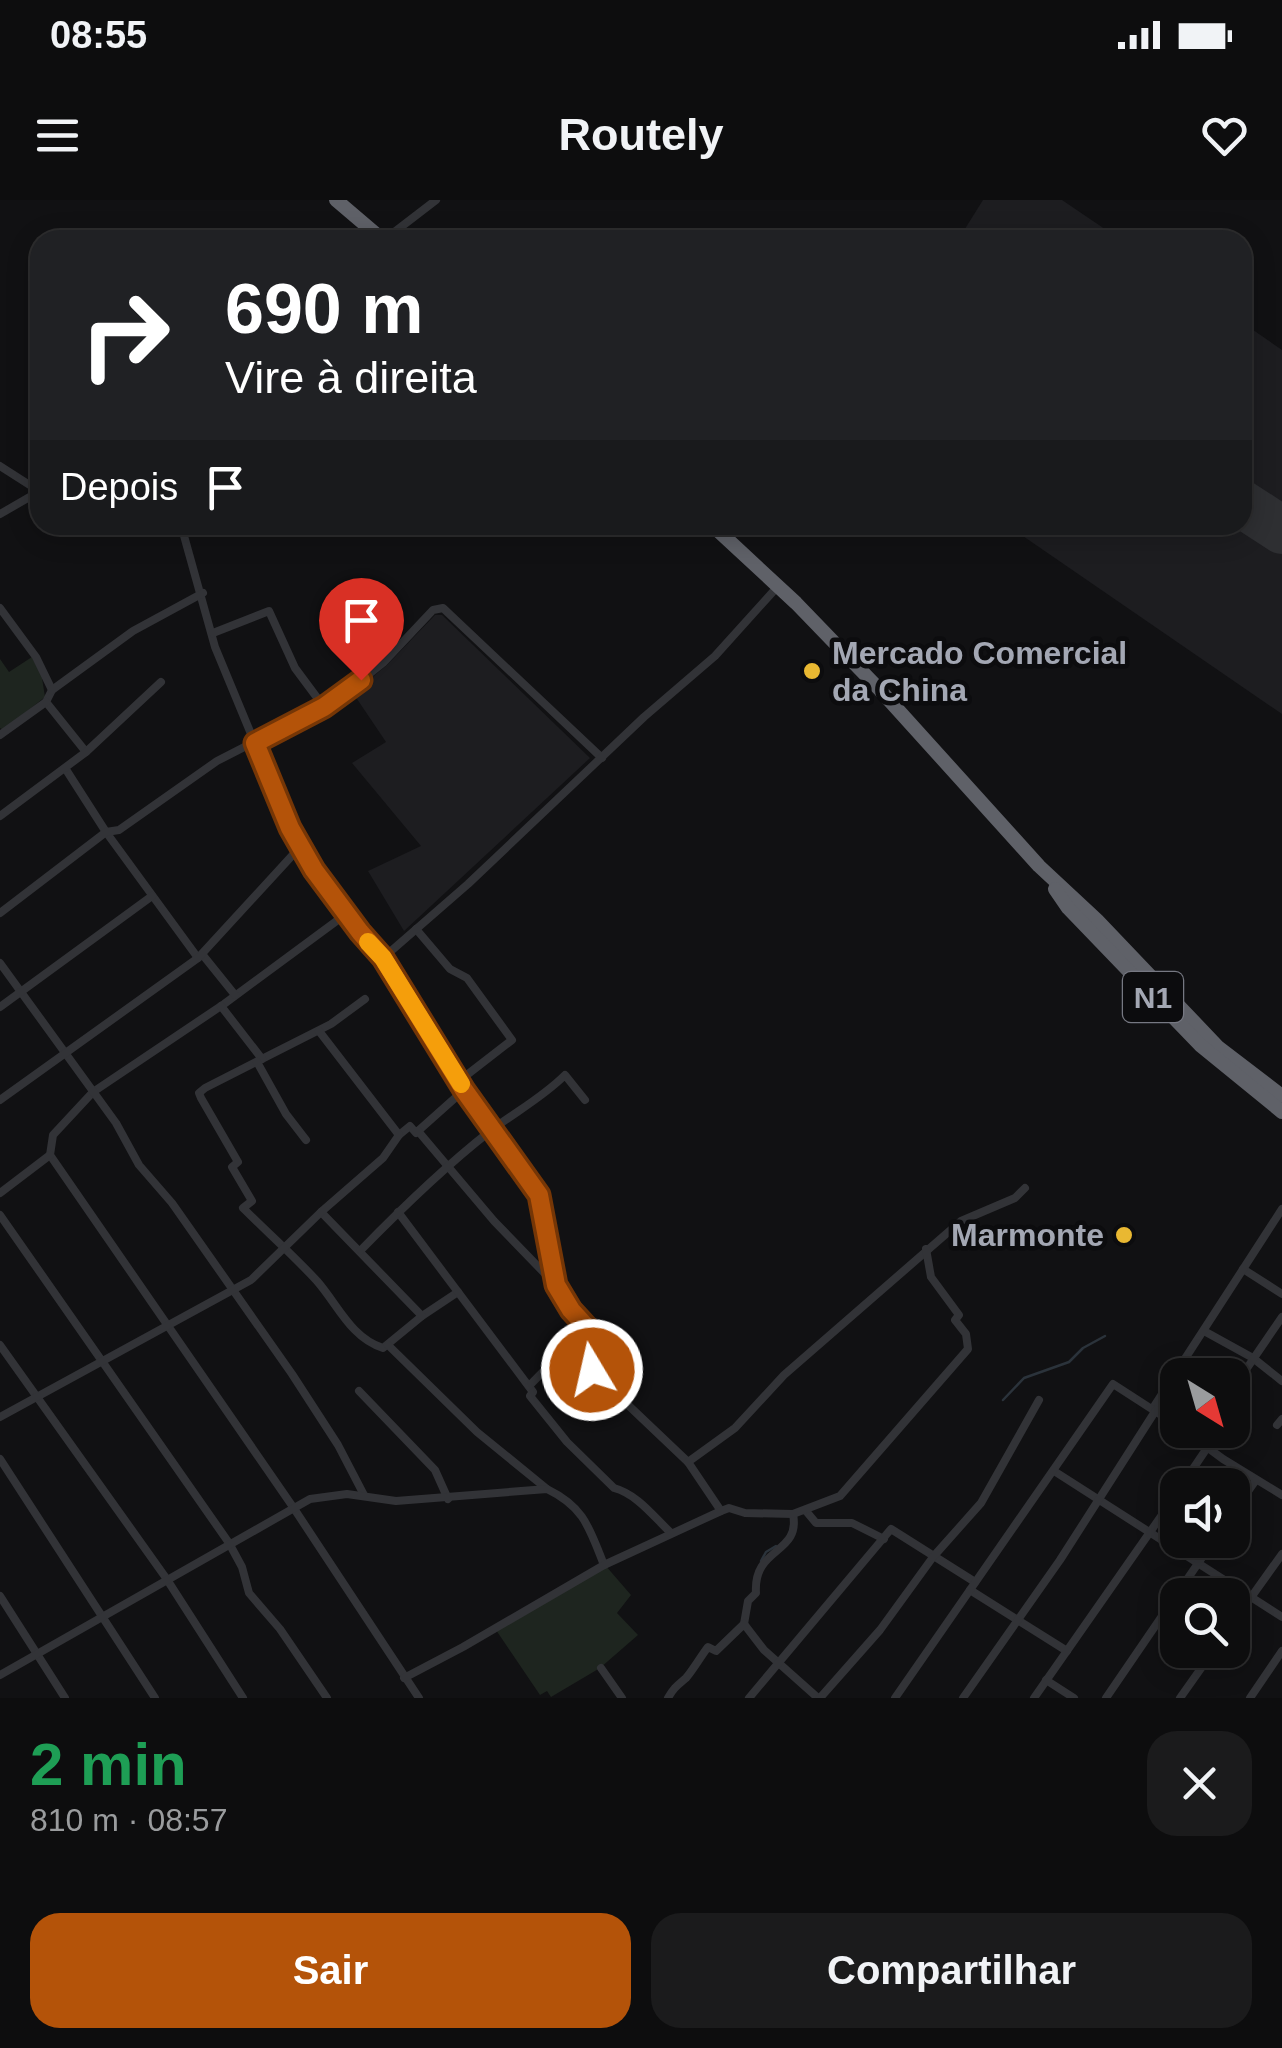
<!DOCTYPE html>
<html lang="pt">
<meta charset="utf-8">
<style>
:root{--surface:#0d0d0e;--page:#1b1b1c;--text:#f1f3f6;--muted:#9a9c9e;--line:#2d2d2e;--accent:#b45309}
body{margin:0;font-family:Helvetica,sans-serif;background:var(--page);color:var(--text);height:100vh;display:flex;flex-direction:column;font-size:38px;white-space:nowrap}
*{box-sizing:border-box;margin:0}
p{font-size:32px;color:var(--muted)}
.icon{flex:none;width:55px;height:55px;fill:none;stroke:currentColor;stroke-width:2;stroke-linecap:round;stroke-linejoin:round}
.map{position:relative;height:1498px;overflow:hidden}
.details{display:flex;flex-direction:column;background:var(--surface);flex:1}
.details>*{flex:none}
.top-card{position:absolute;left:30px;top:30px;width:1222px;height:305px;border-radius:30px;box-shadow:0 5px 25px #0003,0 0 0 2px var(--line);background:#202124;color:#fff;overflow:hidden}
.needle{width:65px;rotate:143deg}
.fabs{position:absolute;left:1160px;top:1158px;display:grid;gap:20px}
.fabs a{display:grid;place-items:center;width:90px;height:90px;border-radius:20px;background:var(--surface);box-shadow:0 5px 25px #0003,0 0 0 2px var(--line);font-size:50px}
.pin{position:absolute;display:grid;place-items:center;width:85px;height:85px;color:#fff;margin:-102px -42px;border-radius:50% 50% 50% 0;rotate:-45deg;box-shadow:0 0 10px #0007}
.pin .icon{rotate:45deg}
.me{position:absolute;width:110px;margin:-55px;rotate:351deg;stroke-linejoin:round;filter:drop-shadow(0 0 8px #0008)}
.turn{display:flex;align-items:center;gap:35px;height:210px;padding:0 30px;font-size:45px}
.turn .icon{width:130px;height:130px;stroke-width:2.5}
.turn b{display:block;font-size:70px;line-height:85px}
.then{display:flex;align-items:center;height:95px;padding:0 30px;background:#0003;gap:20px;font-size:38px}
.round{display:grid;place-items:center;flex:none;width:105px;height:105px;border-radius:30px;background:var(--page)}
.overview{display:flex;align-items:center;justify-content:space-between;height:170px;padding:0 30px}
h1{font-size:60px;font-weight:600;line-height:75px;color:#1e9e55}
.cta{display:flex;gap:20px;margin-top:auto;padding:20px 30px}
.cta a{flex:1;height:115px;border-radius:30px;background:var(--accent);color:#fff;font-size:40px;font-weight:600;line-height:115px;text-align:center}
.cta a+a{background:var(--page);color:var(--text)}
.status{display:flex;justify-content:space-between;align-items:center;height:70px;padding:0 50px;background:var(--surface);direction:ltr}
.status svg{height:28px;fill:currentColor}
header{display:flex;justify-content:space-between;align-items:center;height:130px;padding:0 30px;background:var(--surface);font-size:45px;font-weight:600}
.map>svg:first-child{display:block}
</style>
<div class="status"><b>08:55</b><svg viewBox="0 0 49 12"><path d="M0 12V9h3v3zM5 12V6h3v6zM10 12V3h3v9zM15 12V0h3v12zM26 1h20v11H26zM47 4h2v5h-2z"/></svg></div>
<header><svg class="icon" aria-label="menu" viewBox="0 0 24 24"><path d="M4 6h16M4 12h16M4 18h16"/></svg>Routely<svg class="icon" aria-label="heart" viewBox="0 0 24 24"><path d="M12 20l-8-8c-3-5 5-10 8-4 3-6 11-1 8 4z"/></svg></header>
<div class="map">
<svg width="1282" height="1498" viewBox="0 0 1282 1498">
<rect width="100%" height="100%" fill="#111113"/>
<!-- built -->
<g fill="#1d1d20">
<polygon points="983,0 1062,0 1121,40 958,40"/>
<polygon points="1243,123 1282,150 1282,514 1007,325 1242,325"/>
<polygon points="435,415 442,415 590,558 404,731 368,671 421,646 352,563 386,542 353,493 387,465"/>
</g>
<!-- green -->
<g fill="#1e251f">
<polygon points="32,457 42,478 45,497 3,530 0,528 0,459 9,472"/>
<polygon points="605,1365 631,1395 617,1413 638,1435 600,1468 551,1497 547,1491 540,1495 496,1430"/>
</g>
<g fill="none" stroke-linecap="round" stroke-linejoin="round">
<!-- stream -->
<g stroke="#2b333b" stroke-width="2.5">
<polyline points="1003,1200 1024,1178 1069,1162 1083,1148 1105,1136"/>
<polyline points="761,1361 766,1352 776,1346"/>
</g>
<!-- runway -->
<polyline stroke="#2e2f32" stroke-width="48" points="1242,304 1282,330"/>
<!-- street -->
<g stroke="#323337" stroke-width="8">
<polyline points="384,40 436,0"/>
<polyline points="0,266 39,291"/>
<polyline points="0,314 40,291"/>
<polyline points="181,325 215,447 290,628 314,670 360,732 383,758 464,890 539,995 556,1085 571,1110 593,1134 598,1147 592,1170"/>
<polyline points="0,408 36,457 52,490 46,502 86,552"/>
<polyline points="213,433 269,411 295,468 324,507"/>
<polyline points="52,490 133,431 203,393"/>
<polyline points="0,535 46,502"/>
<polyline points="65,568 106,632 198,758"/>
<polyline points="0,616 86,552 161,482"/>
<polyline points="0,713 106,632 119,630 217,561 338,499 383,463 433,410 443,408 602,558"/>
<polyline points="346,714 224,804 93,892 53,935 50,955 293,1307 419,1498"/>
<polyline points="416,729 450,769 467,778 512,840 459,881"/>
<polyline points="202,754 235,795"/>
<polyline points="383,758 468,684 644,517 715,456 779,385"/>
<polyline points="0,763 116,923 139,965 172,1003 292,1174 338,1245 364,1295"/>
<path d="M365,799L331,824L205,888L199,893L201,898L238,962L232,967L252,1001L243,1008C267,1032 294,1056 317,1081C338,1105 351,1138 383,1148L422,1116L458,1092"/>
<polyline points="221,806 262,859"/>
<polyline points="0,807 152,696"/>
<polyline points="257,862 286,914 306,940"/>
<polyline points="0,900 198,758 300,647"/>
<polyline points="418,931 464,890"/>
<polyline points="399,935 410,926 416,933 418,931 494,1021 554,1083"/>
<polyline points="0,993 50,955"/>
<polyline points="321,1012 422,1116"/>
<path d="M398,1012L533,1192L530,1196L567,1242L614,1288C637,1294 654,1317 671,1333"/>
<polyline points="0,1015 229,1343 242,1367 249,1393 280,1429 327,1498"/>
<path d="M361,1050C402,1008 443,968 489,932C515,912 542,898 565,875L585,900"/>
<polyline points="1243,1069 1282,1094"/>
<polyline points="1204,1131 1253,1158 1282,1181"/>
<polyline points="0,1145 166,1378 243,1498"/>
<polyline points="388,1145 477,1232 547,1289"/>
<polyline points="529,1186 567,1147 688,1262"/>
<polyline points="1232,1190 1282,1117"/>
<polyline points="359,1191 435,1270 448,1299"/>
<polyline points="1153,1208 1282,1009"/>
<polyline points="0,1217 251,1080 321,1012 383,958 399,935 319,831"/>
<polyline points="1277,1225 1282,1219"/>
<polyline points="1184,1230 1223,1259 1282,1295"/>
<polyline points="0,1259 155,1498"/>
<polyline points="1054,1271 1282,1417"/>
<polyline points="1182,1285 1207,1248"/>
<polyline points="721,1311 688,1262 735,1228 784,1175 961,1021 1015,998 1025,988"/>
<polyline points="806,1311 816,1323 852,1323 884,1339"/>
<polyline points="1232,1314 1256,1280"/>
<polyline points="970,1390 1067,1451"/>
<polyline points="0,1396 65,1498"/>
<path d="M744,1424L748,1401L756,1393C753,1346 801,1355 793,1314"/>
<polyline points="1232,1424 1282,1354"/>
<polyline points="601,1468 622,1498"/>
<path d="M0,1475L310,1299L347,1294L396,1301L547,1289C584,1307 589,1327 604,1365"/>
<polyline points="404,1478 463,1447 604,1365 721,1311 729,1308 745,1313 793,1314 840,1296 968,1149 966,1134 955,1120 959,1115 931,1077 926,1049"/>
<polyline points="1046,1480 1074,1498"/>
<path d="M668,1498C674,1487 678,1485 686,1478C693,1470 701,1456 708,1447L716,1451L744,1424L764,1450L818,1498"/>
<polyline points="749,1498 891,1329 975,1382"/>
<polyline points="820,1498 880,1430 933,1357 981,1303 1039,1200"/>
<polyline points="895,1498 1113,1184 1178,1226"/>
<polyline points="963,1498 1060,1360 1156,1210"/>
<polyline points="1034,1498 1178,1292"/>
<polyline points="1106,1498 1214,1340"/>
<polyline points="1180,1498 1214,1450"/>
<polyline points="1250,1498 1282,1451"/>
</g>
<!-- highway -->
<g stroke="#5f6168" stroke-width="14">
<polyline points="336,0 383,40"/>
<polyline points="712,325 796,403 880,490 1039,666 1097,720 1218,847 1282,896"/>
<polyline points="1055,689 1068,708 1200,845 1282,912"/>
</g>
</g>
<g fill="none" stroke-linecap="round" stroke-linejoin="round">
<!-- route casing -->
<g stroke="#753606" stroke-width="25">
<polyline id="route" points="361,480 324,507 255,543 290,628 314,670 360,732 383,758 464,890 539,995 556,1085 571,1110 593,1134 598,1147 592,1170"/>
</g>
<!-- route -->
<use href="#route" stroke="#b45309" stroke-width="18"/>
<!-- slow -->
<polyline stroke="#f59e0b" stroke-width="18" points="368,742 383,758 461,884"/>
</g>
<!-- markers -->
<g fill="#e9b832" stroke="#0c0c0e" stroke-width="4">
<circle cx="812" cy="471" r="10"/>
<circle cx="1124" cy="1035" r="10"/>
</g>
<g text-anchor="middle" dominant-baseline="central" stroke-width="9" stroke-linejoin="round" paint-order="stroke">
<!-- shield labels -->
<rect fill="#0c0c0e" stroke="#767882" stroke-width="2.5" x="1123" y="772" width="60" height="50" rx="8"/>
<g font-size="30" font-weight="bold" fill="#a3a7b3">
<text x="1153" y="797">N1</text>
</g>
<!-- poi labels -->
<g font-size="32" font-weight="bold" fill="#a3a7b3" stroke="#0c0c0e" text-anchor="start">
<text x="832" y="453">Mercado Comercial<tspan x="832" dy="37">da China</tspan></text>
<text x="1104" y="1035" text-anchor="end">Marmonte</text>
</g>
</g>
</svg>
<div class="fabs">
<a><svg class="needle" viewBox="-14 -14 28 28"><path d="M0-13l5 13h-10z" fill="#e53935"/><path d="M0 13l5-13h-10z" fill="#9a9c9e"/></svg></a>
<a><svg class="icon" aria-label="sound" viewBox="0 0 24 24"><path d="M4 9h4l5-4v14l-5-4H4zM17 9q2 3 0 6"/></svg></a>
<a><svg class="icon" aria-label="search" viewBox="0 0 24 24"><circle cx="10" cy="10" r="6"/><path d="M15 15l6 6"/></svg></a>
</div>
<div class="pin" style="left:361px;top:480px;background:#d93025"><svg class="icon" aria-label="arrive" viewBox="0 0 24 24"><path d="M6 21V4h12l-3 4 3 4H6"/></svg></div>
<svg class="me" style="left:592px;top:1170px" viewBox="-20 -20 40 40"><circle r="17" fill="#b45309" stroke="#fff" stroke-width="3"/><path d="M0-11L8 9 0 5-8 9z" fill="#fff"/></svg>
<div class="top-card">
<div class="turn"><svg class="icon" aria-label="right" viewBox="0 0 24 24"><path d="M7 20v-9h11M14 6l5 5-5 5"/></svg><div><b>690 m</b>Vire à direita</div></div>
<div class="then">Depois<svg class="icon" aria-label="arrive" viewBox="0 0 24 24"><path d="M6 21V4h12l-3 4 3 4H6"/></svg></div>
</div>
</div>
<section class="details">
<div class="overview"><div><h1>2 min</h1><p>810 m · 08:57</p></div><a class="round"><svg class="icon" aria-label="close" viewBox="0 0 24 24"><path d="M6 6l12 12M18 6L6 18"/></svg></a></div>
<div class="cta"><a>Sair</a><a>Compartilhar</a></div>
</section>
